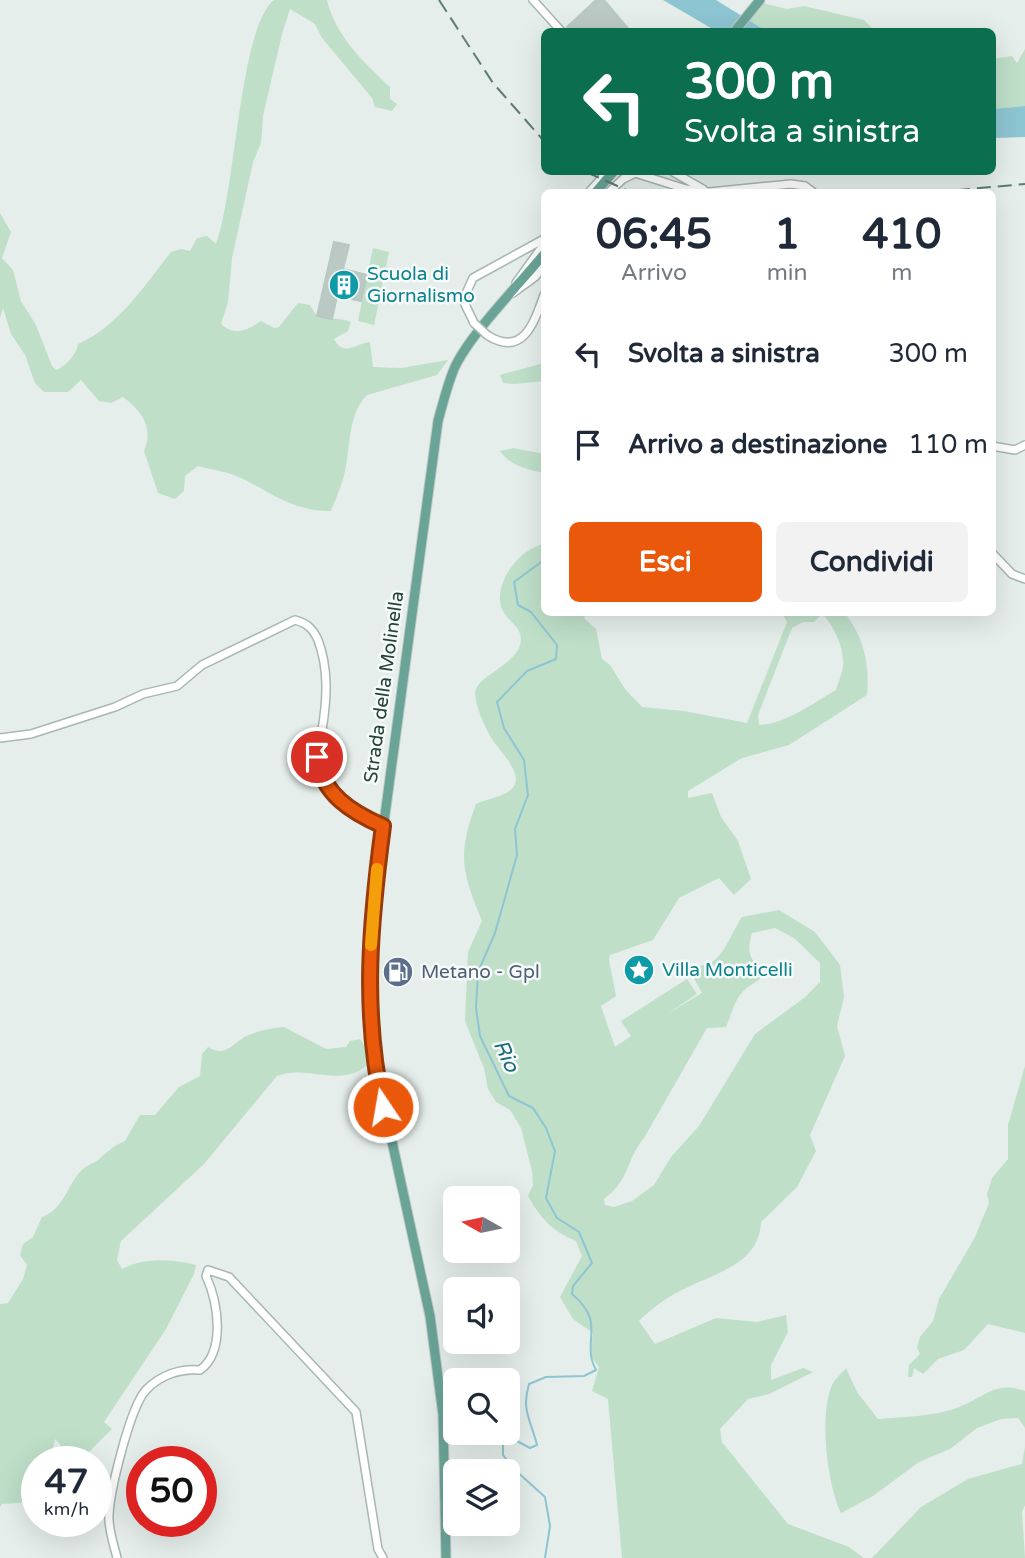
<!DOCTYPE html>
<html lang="it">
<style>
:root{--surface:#fff;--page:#f2f2f3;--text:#1f2937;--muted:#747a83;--accent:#ea580c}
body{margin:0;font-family:"Varela Round",sans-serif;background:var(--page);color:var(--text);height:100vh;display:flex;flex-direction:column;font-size:26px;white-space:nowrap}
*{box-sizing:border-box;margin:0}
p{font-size:23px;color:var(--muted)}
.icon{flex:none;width:38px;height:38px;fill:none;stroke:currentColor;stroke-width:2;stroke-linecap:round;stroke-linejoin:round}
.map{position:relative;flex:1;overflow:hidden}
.drawer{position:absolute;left:541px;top:189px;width:455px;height:427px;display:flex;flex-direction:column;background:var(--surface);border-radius:10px;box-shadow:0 7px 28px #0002}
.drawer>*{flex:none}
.hud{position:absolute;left:541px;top:28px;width:455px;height:147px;border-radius:10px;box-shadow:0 7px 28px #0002;background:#0b6e4f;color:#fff;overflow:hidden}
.needle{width:46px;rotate:279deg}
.controls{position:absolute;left:443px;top:1186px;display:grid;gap:14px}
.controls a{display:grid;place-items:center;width:77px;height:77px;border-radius:10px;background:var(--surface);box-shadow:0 7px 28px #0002;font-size:35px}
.speed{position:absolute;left:21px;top:1446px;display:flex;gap:14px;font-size:35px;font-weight:700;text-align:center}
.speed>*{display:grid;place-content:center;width:91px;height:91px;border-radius:50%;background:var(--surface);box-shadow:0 7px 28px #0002;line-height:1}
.speed small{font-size:18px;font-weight:400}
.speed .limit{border:10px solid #d22;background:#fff;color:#111}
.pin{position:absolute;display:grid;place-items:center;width:60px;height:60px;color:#fff;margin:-30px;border:4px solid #fff;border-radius:50%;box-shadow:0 2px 7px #0007}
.me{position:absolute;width:77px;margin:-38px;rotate:348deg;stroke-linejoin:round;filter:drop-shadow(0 0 5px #0008)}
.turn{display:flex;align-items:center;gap:24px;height:147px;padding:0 28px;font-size:32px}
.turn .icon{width:91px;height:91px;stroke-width:2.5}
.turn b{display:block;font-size:49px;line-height:60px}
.eta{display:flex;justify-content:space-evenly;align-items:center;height:119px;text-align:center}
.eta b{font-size:42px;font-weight:800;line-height:49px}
.primary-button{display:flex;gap:14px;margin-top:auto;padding:14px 28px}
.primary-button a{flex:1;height:80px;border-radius:10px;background:var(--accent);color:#fff;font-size:28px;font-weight:800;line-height:80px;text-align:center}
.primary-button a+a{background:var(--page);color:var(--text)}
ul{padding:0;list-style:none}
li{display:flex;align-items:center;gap:21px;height:91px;padding:0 28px}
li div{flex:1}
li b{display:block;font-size:26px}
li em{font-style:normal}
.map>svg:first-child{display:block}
</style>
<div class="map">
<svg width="1025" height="1558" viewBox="0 0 1025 1558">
<rect width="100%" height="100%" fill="#e5eeeb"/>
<!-- green -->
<g fill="#bfdfc9" fill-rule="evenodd">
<path d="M274,0H327C335,35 364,63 390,87V99L397,104L392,111L375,107L372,98L322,38L315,24L290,9L282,34L263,116L261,143L253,162L232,258L228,302L221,324C235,337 248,330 261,321L274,328L279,327L298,303L310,305L317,317C330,320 338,317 351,322L348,331L334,339C344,357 355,344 370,342L373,367L401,368L448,360L437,375L367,395C346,416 351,453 343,479C340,490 335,500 331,511C297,512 274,495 245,480C231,472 213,470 198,466L185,476L184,491L175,499L158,493L144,451C154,428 142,411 123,397L111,403L99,401L81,380L68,392H44L35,383L25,355L11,334L3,308L0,318V213L11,232L2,258L13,270L21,301L36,325L52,366L56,370C65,367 77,354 78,344C119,326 144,286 171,252L181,249L190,251L197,238L207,236L216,244C236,192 239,28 274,0Z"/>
<polygon points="762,3 787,9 804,6 864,20 872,28 887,31 766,31 746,21"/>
<polygon points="1025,49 1025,106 992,109 992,59 1012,56 1017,63"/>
<polygon points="373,248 389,252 374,325 358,321"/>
<polygon points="544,363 544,381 515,384 503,383 500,375"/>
<path d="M513,448L544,454V473C526,469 511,466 500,451Z"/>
<path d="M544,543V612L587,613L584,618L596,629L602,659L610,665L625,689L642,707L684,711L747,723L787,622L782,613H845C864,638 870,664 867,695L789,745L742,758L688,791V798L712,793L721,817L738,841L751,879L734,895L719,878L679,898L653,940L610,955L609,960L616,996L601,1006L615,1047L631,1036L621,1021L687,979L697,994L667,1014L702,993L690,971C697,965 705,966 712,962C725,954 733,930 742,917L779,910L815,932L840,965L844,997L837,1026L845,1056L810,1135L816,1151L797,1187L761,1222C759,1263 719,1272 688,1287C670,1295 653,1307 639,1321L655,1344L716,1318L757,1322L786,1315L788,1332L771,1365V1380L803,1368L813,1372L769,1394L748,1399L720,1429L722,1442L788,1524L849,1547L864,1558H622L608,1399L592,1391L599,1367L590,1355L593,1333L573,1319L560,1297L582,1256L576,1241C552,1231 541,1219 528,1196L533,1185L532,1171L521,1128L510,1110L496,1102L488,1089L484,1068L465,1021L468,952L482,921C462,872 457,855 476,804C486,799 497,798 506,793C532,780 499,751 492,739C485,728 476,707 475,694C474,677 514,666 520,645C525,627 508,623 502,609C494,590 510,564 525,553C530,549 538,546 544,543ZM822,614C834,625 845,650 843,667C842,674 838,683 836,690C813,703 786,724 759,725L758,715L792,628L803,622H814ZM775,928L794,938L820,963V982L804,998L755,1034L699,1126L671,1157L654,1185L632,1201L614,1207L605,1205L604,1199C631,1179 625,1161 644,1138L707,1028L726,1027C736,1003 735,993 759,980L763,970C748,959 747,950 752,933Z"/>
<path d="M284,1027L326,1049L346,1047L350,1041L360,1039L365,1046L366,1066C340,1088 306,1064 277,1076L204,1164L121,1241L117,1260L122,1269C144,1257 172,1259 196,1265L194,1274L166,1329L104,1422L112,1429L80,1461H61L60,1444L55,1439L50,1461H37V1495L32,1502L2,1504L0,1507V1304L8,1303L23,1279L27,1265L20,1255L23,1244L33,1237L42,1217C66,1208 66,1184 84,1168C88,1165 94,1163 98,1160C108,1152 112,1146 125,1141L140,1115H155L179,1087L200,1076L202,1054L208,1047C227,1059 233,1041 249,1035C261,1030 272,1028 284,1027Z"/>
<polygon points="1025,1066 1025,1333 988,1324 964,1350 938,1359 923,1374 914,1368 912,1377 908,1377 909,1365 920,1354 917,1347 920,1337 933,1321 939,1299 974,1239 989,1203 987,1194 992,1178 1008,1159 1008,1125"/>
<path d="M846,1368L857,1392L878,1419C902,1417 938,1416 959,1407C985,1397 995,1380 1025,1391V1428L1018,1418L1001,1419L977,1428L950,1449L919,1462L873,1496L841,1513C827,1484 819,1415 832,1385C835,1379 842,1373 846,1368Z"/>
<polygon points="1025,1447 1025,1505 1022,1512 1025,1558 872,1558 921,1507 968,1479 1022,1464"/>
</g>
<!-- water -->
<g fill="#8ec5d2">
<polygon points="663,0 716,0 766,31 716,31"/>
<polygon points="1025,106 1025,137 992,138 992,109"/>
</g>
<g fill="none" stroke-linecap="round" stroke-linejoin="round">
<!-- stream -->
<path stroke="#8ec5d2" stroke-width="2" d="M544,560L514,582L518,605L531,612L557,645L556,659L527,671L497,702L504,728L524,760L528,795L515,829L517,855L495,933L478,972L476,1008L480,1036L509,1096L533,1108L546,1128L555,1151L546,1198L557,1218L579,1232L592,1263L573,1286L572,1294C608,1324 580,1341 596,1370L584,1376L546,1377L529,1384C521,1411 531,1420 537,1445L530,1448L515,1440H503V1455L514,1469L545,1497L550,1526L545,1558"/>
</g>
<!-- building -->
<g fill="#bac9c4" stroke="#b8c8c2" stroke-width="2">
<polygon points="596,0 604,0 631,32 571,32 567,27"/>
<polygon points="334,242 349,245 343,269 367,275 361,301 337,296 332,319 317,316"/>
</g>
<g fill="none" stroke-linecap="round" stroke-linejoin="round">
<!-- minor casing -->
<g stroke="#a7b7b2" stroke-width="10">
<g id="minor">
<polyline points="533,0 562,32"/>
<polyline points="673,172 703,189"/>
<polyline points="589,192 607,172"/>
<polyline points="609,192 623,179 635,173 686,189 709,192 791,184 805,186 813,192"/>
<polyline points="516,283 544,244"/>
<polyline points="513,293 535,277 544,266"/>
<polyline points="474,323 463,300 473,278 544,239"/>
<path d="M487,335C523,358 534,323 544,295"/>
<polyline points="992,446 1015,450 1025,445"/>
<polyline points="992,553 1012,574 1025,579"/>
<path d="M0,738L31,734L115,707L143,694L177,686L202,665L295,620C307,623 313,629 318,640C329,669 327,700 322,730C319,744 315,758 319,772C325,796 362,817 383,826"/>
<path d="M117,1558C114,1545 108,1529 109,1515C110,1491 130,1407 146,1390C160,1375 181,1368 200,1370C226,1351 218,1302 206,1276L208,1270L229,1277L356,1412L378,1549L383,1558"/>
</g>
</g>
<!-- major casing -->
<g stroke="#c2cac8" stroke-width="11">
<g id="major">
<polyline points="734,32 760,0"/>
<polyline points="596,192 613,172"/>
<path d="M446,1558L443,1415L430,1316L371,1045L369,975L373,904L438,421C443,403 447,386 454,369C469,335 519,285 544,254"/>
</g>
</g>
<!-- minor -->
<use href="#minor" stroke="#fff" stroke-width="7"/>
<!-- major -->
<use href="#major" stroke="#6aa497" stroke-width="9"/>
<!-- rail -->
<g stroke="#5f7c75" stroke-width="2" stroke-dasharray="14 7" stroke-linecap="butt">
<polyline points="439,0 493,83 544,141"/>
<polyline points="586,172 631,192"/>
<polyline points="935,192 1025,184"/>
</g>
<!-- minor-bridge casing -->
<g stroke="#a7b7b2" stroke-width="10" stroke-linecap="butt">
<polyline id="minor-bridge" points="474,323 487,335"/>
</g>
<!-- minor-bridge -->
<use href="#minor-bridge" stroke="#fff" stroke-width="7"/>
</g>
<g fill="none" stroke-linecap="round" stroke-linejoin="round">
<!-- route casing -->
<g stroke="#983908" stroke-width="18">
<path id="route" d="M317,757C322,794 351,812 383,826C370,924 362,1010 383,1107"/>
</g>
<!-- route -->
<use href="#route" stroke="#ea580c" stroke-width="12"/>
<!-- slow -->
<polyline stroke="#f59e0b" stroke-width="12" points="371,945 377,869"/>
</g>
<!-- icons -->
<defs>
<g id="building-disc" transform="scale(1.575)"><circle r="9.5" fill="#0f9aa8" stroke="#f6faf9"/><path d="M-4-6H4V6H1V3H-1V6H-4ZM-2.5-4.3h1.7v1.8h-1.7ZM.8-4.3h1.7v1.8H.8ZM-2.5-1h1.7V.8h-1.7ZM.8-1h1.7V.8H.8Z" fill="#fff"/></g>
<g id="sight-disc" transform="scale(1.575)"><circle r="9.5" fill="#0f9aa8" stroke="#f6faf9"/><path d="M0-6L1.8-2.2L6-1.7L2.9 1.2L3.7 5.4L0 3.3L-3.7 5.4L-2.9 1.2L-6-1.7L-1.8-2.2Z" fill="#fff"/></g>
<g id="fuel-disc" transform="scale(1.575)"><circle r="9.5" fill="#5c6f8a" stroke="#f6faf9"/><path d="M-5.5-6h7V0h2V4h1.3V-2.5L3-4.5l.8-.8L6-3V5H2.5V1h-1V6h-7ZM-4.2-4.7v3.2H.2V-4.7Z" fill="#fff"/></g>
</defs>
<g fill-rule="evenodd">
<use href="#building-disc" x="344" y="285"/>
<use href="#sight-disc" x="639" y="970"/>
<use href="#fuel-disc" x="398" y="972"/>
</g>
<g text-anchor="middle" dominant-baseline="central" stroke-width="5" stroke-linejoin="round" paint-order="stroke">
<!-- culture labels -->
<g font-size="19" fill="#0d838f" stroke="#f6faf9" text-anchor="start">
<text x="367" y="274">Scuola di<tspan x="367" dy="22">Giornalismo</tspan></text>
<text x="662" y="970">Villa Monticelli</text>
</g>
<!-- street labels -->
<g font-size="19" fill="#24413a" stroke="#f6faf9">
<text transform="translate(384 687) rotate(-82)">Strada della Molinella</text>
</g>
<!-- service labels -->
<g font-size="19" fill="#4e5e75" stroke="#f6faf9" text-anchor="start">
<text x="421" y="972">Metano - Gpl</text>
</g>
<!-- water labels -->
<g font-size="21" font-style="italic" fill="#1d697d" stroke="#f6faf9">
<text transform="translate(506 1056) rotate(65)">Rio</text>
</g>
</g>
</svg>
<div class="controls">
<a><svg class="needle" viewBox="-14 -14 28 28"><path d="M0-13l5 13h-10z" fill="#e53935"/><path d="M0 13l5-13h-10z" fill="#747a83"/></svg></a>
<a><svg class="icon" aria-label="sound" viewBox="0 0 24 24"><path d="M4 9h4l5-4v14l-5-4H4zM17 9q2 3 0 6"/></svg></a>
<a><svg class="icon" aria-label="search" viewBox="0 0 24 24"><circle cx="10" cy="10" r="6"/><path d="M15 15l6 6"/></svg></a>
<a><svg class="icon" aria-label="layers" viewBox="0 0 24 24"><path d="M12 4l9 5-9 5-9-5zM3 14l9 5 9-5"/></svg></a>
</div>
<div class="speed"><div>47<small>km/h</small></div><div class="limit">50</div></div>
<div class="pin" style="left:317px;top:757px;background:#d93025"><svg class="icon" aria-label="arrive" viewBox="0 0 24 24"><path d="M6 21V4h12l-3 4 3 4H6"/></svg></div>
<svg class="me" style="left:383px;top:1107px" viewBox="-20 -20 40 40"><circle r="17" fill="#ea580c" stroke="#fff" stroke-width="3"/><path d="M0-11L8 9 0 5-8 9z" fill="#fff"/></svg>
<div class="hud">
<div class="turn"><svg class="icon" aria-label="left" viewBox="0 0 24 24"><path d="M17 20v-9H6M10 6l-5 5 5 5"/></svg><div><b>300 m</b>Svolta a sinistra</div></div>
</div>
<section class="drawer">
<div class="eta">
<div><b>06:45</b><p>Arrivo</p></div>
<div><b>1</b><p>min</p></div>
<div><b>410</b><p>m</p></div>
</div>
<ul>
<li><svg class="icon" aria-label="left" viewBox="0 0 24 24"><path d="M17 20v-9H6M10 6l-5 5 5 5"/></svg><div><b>Svolta a sinistra</b></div><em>300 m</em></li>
<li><svg class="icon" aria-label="arrive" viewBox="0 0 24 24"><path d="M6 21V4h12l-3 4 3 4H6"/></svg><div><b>Arrivo a destinazione</b></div><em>110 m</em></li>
</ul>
<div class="primary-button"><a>Esci</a><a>Condividi</a></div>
</section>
</div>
